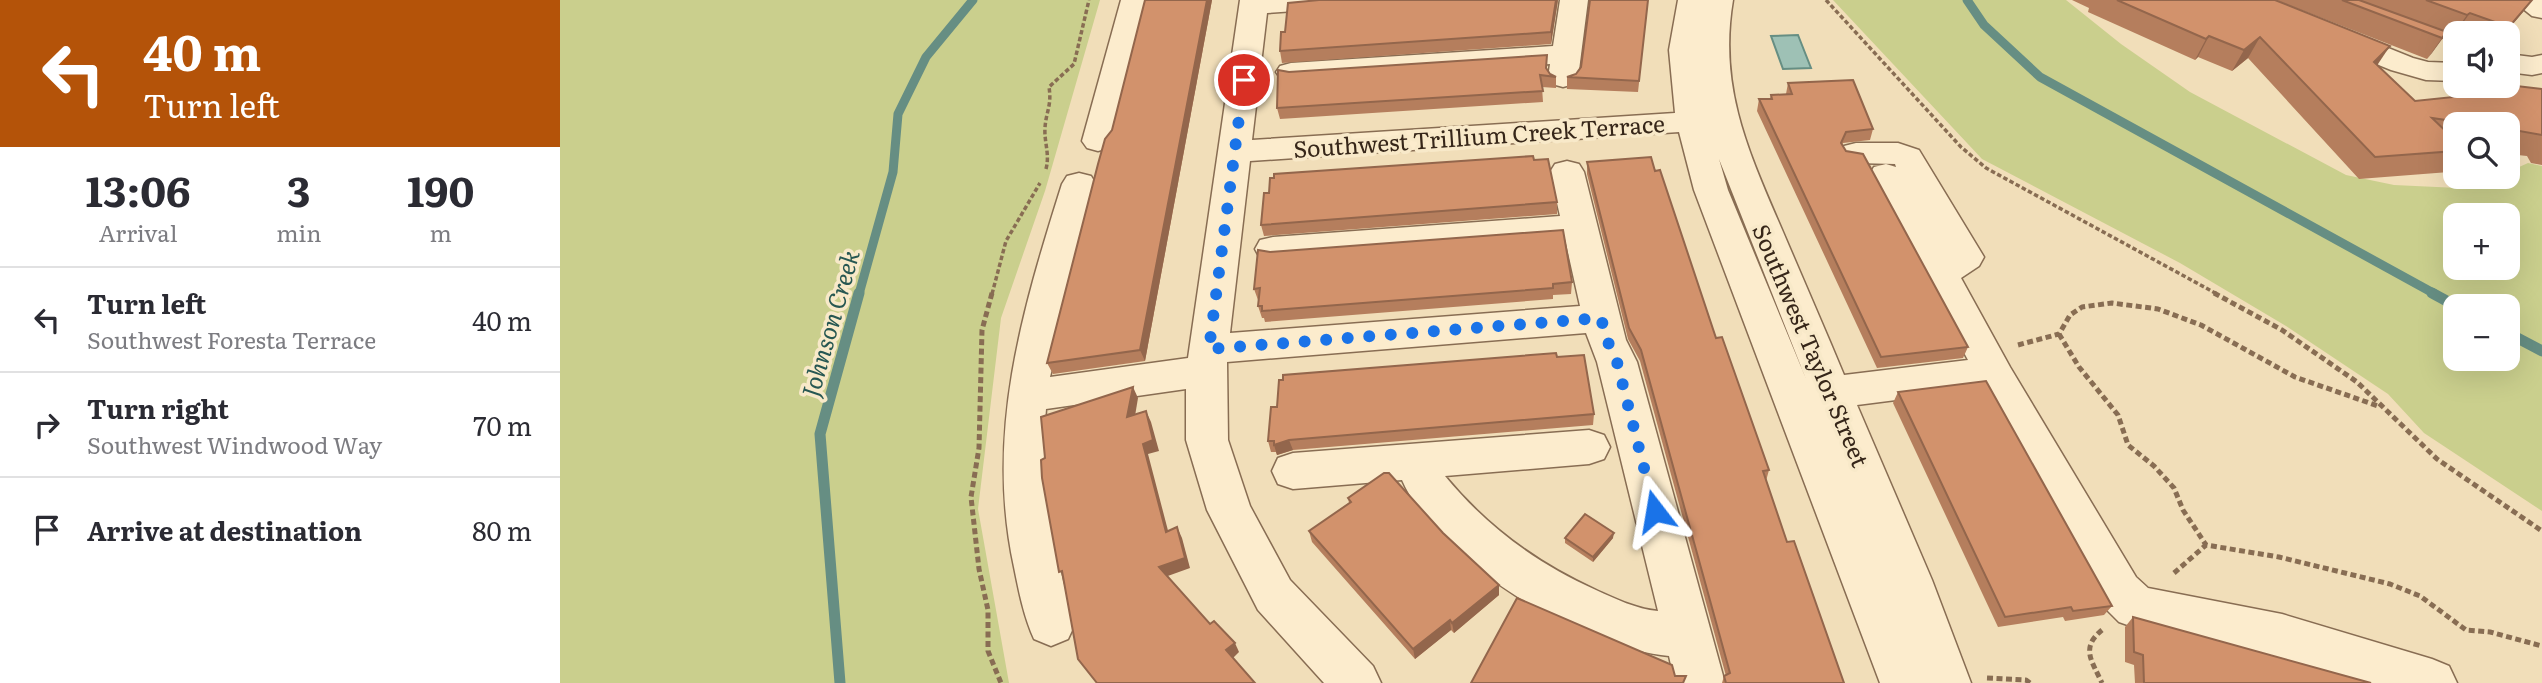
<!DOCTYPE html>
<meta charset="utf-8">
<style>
:root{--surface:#fff;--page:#f7f7f7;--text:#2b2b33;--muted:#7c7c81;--line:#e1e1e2}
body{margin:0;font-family:Literata,serif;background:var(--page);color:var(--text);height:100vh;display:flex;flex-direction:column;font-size:26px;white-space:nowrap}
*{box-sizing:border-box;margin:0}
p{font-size:23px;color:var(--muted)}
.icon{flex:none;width:38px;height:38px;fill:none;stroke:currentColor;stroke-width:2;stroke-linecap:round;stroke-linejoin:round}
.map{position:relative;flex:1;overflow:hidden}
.drawer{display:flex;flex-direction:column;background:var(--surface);width:560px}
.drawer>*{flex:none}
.hud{background:#b45309;color:#fff;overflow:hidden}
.fabs{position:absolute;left:1883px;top:21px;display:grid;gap:14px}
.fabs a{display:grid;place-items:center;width:77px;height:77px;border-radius:14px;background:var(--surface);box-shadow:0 7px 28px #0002;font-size:35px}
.pin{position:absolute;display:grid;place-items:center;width:60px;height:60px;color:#fff;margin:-30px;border:4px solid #fff;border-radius:50%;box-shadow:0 2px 7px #0007}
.me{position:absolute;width:77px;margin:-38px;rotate:346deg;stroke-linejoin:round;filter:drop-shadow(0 0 5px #0008)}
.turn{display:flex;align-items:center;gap:24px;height:147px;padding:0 28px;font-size:32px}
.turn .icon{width:91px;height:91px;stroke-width:2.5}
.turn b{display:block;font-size:49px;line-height:60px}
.eta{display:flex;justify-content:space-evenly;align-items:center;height:119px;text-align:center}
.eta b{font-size:42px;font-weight:700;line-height:49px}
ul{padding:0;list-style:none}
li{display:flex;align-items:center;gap:21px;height:105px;padding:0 28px;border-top:2px solid var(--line)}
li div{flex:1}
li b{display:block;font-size:26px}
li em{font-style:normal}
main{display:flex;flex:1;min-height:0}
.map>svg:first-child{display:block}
</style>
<main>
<section class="drawer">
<div class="hud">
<div class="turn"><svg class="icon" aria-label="left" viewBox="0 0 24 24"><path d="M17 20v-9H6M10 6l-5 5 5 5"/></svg><div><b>40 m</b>Turn left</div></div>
</div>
<div class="eta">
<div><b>13:06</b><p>Arrival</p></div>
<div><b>3</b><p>min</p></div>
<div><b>190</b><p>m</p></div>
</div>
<ul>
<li><svg class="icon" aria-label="left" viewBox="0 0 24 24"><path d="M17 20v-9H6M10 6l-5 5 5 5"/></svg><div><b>Turn left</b><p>Southwest Foresta Terrace</p></div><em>40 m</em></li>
<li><svg class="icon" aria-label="right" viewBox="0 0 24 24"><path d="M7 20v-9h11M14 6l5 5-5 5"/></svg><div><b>Turn right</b><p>Southwest Windwood Way</p></div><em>70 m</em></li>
<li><svg class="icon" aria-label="arrive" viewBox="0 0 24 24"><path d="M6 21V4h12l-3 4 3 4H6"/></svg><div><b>Arrive at destination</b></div><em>80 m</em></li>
</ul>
</section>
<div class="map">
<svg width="1982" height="683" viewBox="0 0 1982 683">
<rect width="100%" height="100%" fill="#f1deb9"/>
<!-- green -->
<g fill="#cacf8d" fill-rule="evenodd">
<polygon points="0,0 540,0 485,191 441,318 418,509 449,683 0,683"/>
<path d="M1273,0H1506L1561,44L1630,92L1786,175L1834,185L1898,188L1933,177H1948V172L1968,163L1982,166V511L1864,433L1828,394L1726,326L1620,263L1422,159ZM1895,215H1948V268H1895ZM1895,306H1948V359H1895Z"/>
</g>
<!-- water -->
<polygon fill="#9ec1b5" stroke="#668e83" stroke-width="2" points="1238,35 1251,68 1223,69 1211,36"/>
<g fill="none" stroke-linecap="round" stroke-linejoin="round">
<!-- stream-far1 -->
<g stroke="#668e83" stroke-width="9">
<polyline points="1407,0 1424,25 1480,77 1875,294"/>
<polyline points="299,294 333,172 338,114 366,57 413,0"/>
</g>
<!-- stream -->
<g stroke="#668e83" stroke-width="11">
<polyline points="1872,293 1896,306"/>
<polyline points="1948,333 1982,351"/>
<polyline points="280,683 260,434 299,293"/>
</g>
<!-- minor casing -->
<g stroke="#886d53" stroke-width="3">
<g id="minor">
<polygon points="561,0 589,0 554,141 549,148 538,151 527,148 522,141"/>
<path d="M680,0H793L789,6L779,8L707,13L692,140L1115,113L1109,50L1118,0H1173C1158,88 1189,153 1223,232C1243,279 1264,327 1284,375L1408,360L1309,175L1314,167L1326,164L1336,167L1335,164L1296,163L1284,160L1280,153L1284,146L1296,143H1338L1359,150L1424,257L1419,266L1401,278L1450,367L1576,577L1588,588L1722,614L1872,659L1889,666L1897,683H1799L1722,658L1576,628L1559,622L1544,607L1422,389L1297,405L1372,580L1411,683H1320L1134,190L1119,132L690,161L670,333L1020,306L1005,239L713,261L700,258L695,249L700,240L713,237L1000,216L990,172L995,164L1007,161L1019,164L1024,172L1066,340L1077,362L1165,683H1115L1109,656C1021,647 878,563 842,480L733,489L718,484L712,471L718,458L733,453L1029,430L1044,435L1050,447L1044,459L1029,464L885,476C927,527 976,563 1036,590C1056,599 1076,609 1098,611L1037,362L1026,333L667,362L668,440L690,506L730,580L813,666L821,683H764L698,610L647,510L626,440V389L486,409C479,483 494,554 515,624L508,639L491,646L474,639C464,617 459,592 454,567C425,434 462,311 502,184L507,176L519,173L531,176L536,184L490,377L628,358ZM1159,159L1246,379L1168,190Z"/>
<polygon points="1000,0 1028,0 1018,78 1014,84 1003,87 992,84 988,78 990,64 731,81 720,78 716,72 720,66 731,63 993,46"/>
<polygon points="1670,0 1709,0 1853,58 1868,62 1895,63 1895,81 1866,80 1831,70 1674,6"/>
<polygon points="1952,0 1982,0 1982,18 1972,16"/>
<polygon points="1948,54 1972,57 1982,55 1982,73 1972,75 1948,72"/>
</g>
</g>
<!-- path-far1 -->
<g stroke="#886d53" stroke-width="3.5" stroke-dasharray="4.5 2.5" stroke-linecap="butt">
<polyline points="1266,0 1401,147 1426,168 1657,294"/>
<path d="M486,169C490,154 484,142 485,128C486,111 492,106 489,87L514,64L529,0"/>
<polyline points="432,294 446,241 480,183"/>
</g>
<!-- path -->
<g stroke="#886d53" stroke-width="5" stroke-dasharray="6 3.5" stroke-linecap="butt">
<polyline points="432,293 422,330 419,448 411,497 419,569 428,610 428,651 441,683"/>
<polyline points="1654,293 1722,330 1797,382 1877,459 1982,531"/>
<polyline points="1499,334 1519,367 1558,415 1568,445 1594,466 1614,488 1623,510 1646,545"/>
<polyline points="1458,345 1499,334 1510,315 1522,307 1552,303 1598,309 1641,325 1735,377 1818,406"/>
<polyline points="1614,573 1646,545 1719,557 1830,584 1860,596 1906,630 1930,632 1982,646"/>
<path d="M1542,630C1520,648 1532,661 1542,683"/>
<polyline points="1427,678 1466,680 1470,683"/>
</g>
<!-- minor -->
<use href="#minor" fill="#fceccd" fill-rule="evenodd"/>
</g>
<!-- wall -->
<g fill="#b57e5d">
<polygon points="585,0 652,0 585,361 493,374 487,363 552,130"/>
<polygon points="998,0 991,44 722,63 720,51 725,32"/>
<polygon points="1088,0 1078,92 1007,89 1007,77 1016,74 1021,67"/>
<polygon points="1512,0 1715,0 1817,65 1855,101 1893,97 1902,86 1948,86 1982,89 1982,165 1971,163 1967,156 1948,154 1948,124 1895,124 1895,164 1889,172 1799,179 1688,58 1672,71 1638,57 1635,60 1528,12 1529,8"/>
<polygon points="1716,0 1972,0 1945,33 1895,33 1892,36 1886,34 1867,59"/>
<polygon points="987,69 990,74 996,77 996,88 982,87 983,102 720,119 717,108 729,72"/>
<polygon points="1228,83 1313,129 1310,140 1283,143 1282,145 1408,347 1403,358 1317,368 1197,111 1199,99 1210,99 1211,95 1226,94"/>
<polygon points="974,160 997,202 997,214 704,236 701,225"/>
<polygon points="1027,162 1156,338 1209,470 1206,481 1227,542 1284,683 1162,683 1164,676 1166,676 1080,361 1068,339 1027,174"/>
<polygon points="710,252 1012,282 1011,294 993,295 993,299 705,322 704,318 702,318 698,306 699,300 698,300 694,289"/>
<polygon points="997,357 1034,414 1033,425 733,450 717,455 716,452 711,452 708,441 717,407"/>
<polygon points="1338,392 1552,606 1544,615 1505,621 1503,617 1438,627 1333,403"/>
<polygon points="788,498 883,533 939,585 939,595 894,633 891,630 855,659 752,542 749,531 789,503"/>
<polygon points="1005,538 1053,538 1033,562 1005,543"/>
<polygon points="1573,617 1811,683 1575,683 1574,665 1565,662 1565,627"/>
</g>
<!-- shaded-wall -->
<g fill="#93664c">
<polygon points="647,0 652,0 585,361 580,350"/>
<polygon points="996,0 998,0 991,44 991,32"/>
<polygon points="1972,0 1962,13 1945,33 1944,33"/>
<polygon points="1910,13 1895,34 1892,36 1907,15"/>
<polygon points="1887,32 1872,53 1867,59 1882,38"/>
<polygon points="1649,36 1638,57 1635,60 1646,39"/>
<polygon points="1700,37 1688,58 1672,71 1684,50"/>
<polygon points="1830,46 1816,67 1814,62"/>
<polygon points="573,387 578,398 573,428 567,417"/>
<polygon points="586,411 591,422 599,451 588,454 611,542 606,532 583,444"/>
<polygon points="729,440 733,450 717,455 714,445"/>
<polygon points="617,527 622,538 630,568 605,577 599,567"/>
<polygon points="1054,533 1053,538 1033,562 1033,557"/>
<polygon points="939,585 939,595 894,633 892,623"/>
<polygon points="890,620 891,630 855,659 853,649"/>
<polygon points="675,643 679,652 671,660 666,650"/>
</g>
<!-- building -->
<g fill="#d2926c" stroke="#93664c" stroke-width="2">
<polygon points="585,0 647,0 580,350 487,363 538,164 545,139 552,130"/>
<polygon points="759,0 996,0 991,32 720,51 721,32 725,32 728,3"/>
<polygon points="1030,0 1088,0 1079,81 1007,77 1016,74 1021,67"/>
<polygon points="1557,0 1715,0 1830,46 1814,62 1855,101 1913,95 1909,86 1948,85 1982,89 1982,135 1948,129 1948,124 1913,124 1872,118 1895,140 1895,151 1815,157 1700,37 1684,50 1649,36 1646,39"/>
<polygon points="1782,0 1799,0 1887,32 1882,38"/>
<polygon points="1866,0 1972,0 1949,27 1910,13 1907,15"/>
<polygon points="987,55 986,68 990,74 996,77 980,75 983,91 717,108 718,70 729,72"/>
<polygon points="1293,80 1313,129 1286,132 1281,143 1286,151 1303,154 1408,347 1321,357 1199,99 1212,99 1211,95 1232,94 1228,83"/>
<polygon points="973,156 974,160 988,159 997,202 701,225 704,193 709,193 710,178 714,178 714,174"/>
<polygon points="1091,157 1095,171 1100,170 1156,338 1162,337 1209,470 1203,471 1227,542 1234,541 1284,683 1166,683 1164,676 1170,673 1081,350 1069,328 1027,162"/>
<polygon points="1003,230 1012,282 993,284 993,288 702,311 702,306 698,306 700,288 694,289 698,250 710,252"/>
<polygon points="996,353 997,357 1024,355 1034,414 729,440 714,445 714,441 708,441 711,407 717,407 719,380 723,380 723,375"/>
<polygon points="1426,381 1552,606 1513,611 1511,607 1445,617 1338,392"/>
<polygon points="573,387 567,417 586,411 593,440 583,444 606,532 617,527 625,558 599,567 650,624 654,621 675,643 666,650 695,683 537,683 518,659 502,571 499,572 482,478 481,460 485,458 481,417"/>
<polygon points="824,473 829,473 883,533 939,585 892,623 890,620 853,649 749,531 791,502 788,498"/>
<polygon points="1025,514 1054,533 1033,557 1005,538"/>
<polygon points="957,598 1112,665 1115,676 1126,676 1123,683 911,683"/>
<polygon points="1573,617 1811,683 1584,683 1583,655 1574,652"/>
</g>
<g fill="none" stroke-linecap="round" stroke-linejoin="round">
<!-- route -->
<polyline stroke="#1a73e8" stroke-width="12" stroke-dasharray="0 21.6" points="684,80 649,349 1041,318 1047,340 1057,362 1095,511"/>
</g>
<g text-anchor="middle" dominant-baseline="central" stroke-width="7" stroke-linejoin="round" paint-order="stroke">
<!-- street labels -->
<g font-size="23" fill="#362619" stroke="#f8e9c9">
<text transform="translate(919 135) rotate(-4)">Southwest Trillium Creek Terrace</text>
<text transform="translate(1252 345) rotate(67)">Southwest Taylor Street</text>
</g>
<!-- water labels -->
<g font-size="24" font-style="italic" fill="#275752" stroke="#f8e9c9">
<text transform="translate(269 323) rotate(-74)">Johnson Creek</text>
</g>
</g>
</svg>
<div class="fabs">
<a><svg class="icon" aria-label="sound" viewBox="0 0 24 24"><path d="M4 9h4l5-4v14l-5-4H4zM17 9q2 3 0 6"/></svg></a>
<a><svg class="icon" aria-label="search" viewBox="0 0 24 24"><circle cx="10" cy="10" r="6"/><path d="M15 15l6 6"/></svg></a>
<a>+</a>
<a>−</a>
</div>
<div class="pin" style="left:684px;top:80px;background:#d93025"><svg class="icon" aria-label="arrive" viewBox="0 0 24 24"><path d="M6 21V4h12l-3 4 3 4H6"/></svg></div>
<svg class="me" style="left:1095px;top:511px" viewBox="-20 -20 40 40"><path d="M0-17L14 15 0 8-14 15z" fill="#1a73e8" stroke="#fff" stroke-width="4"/></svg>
</div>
</main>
